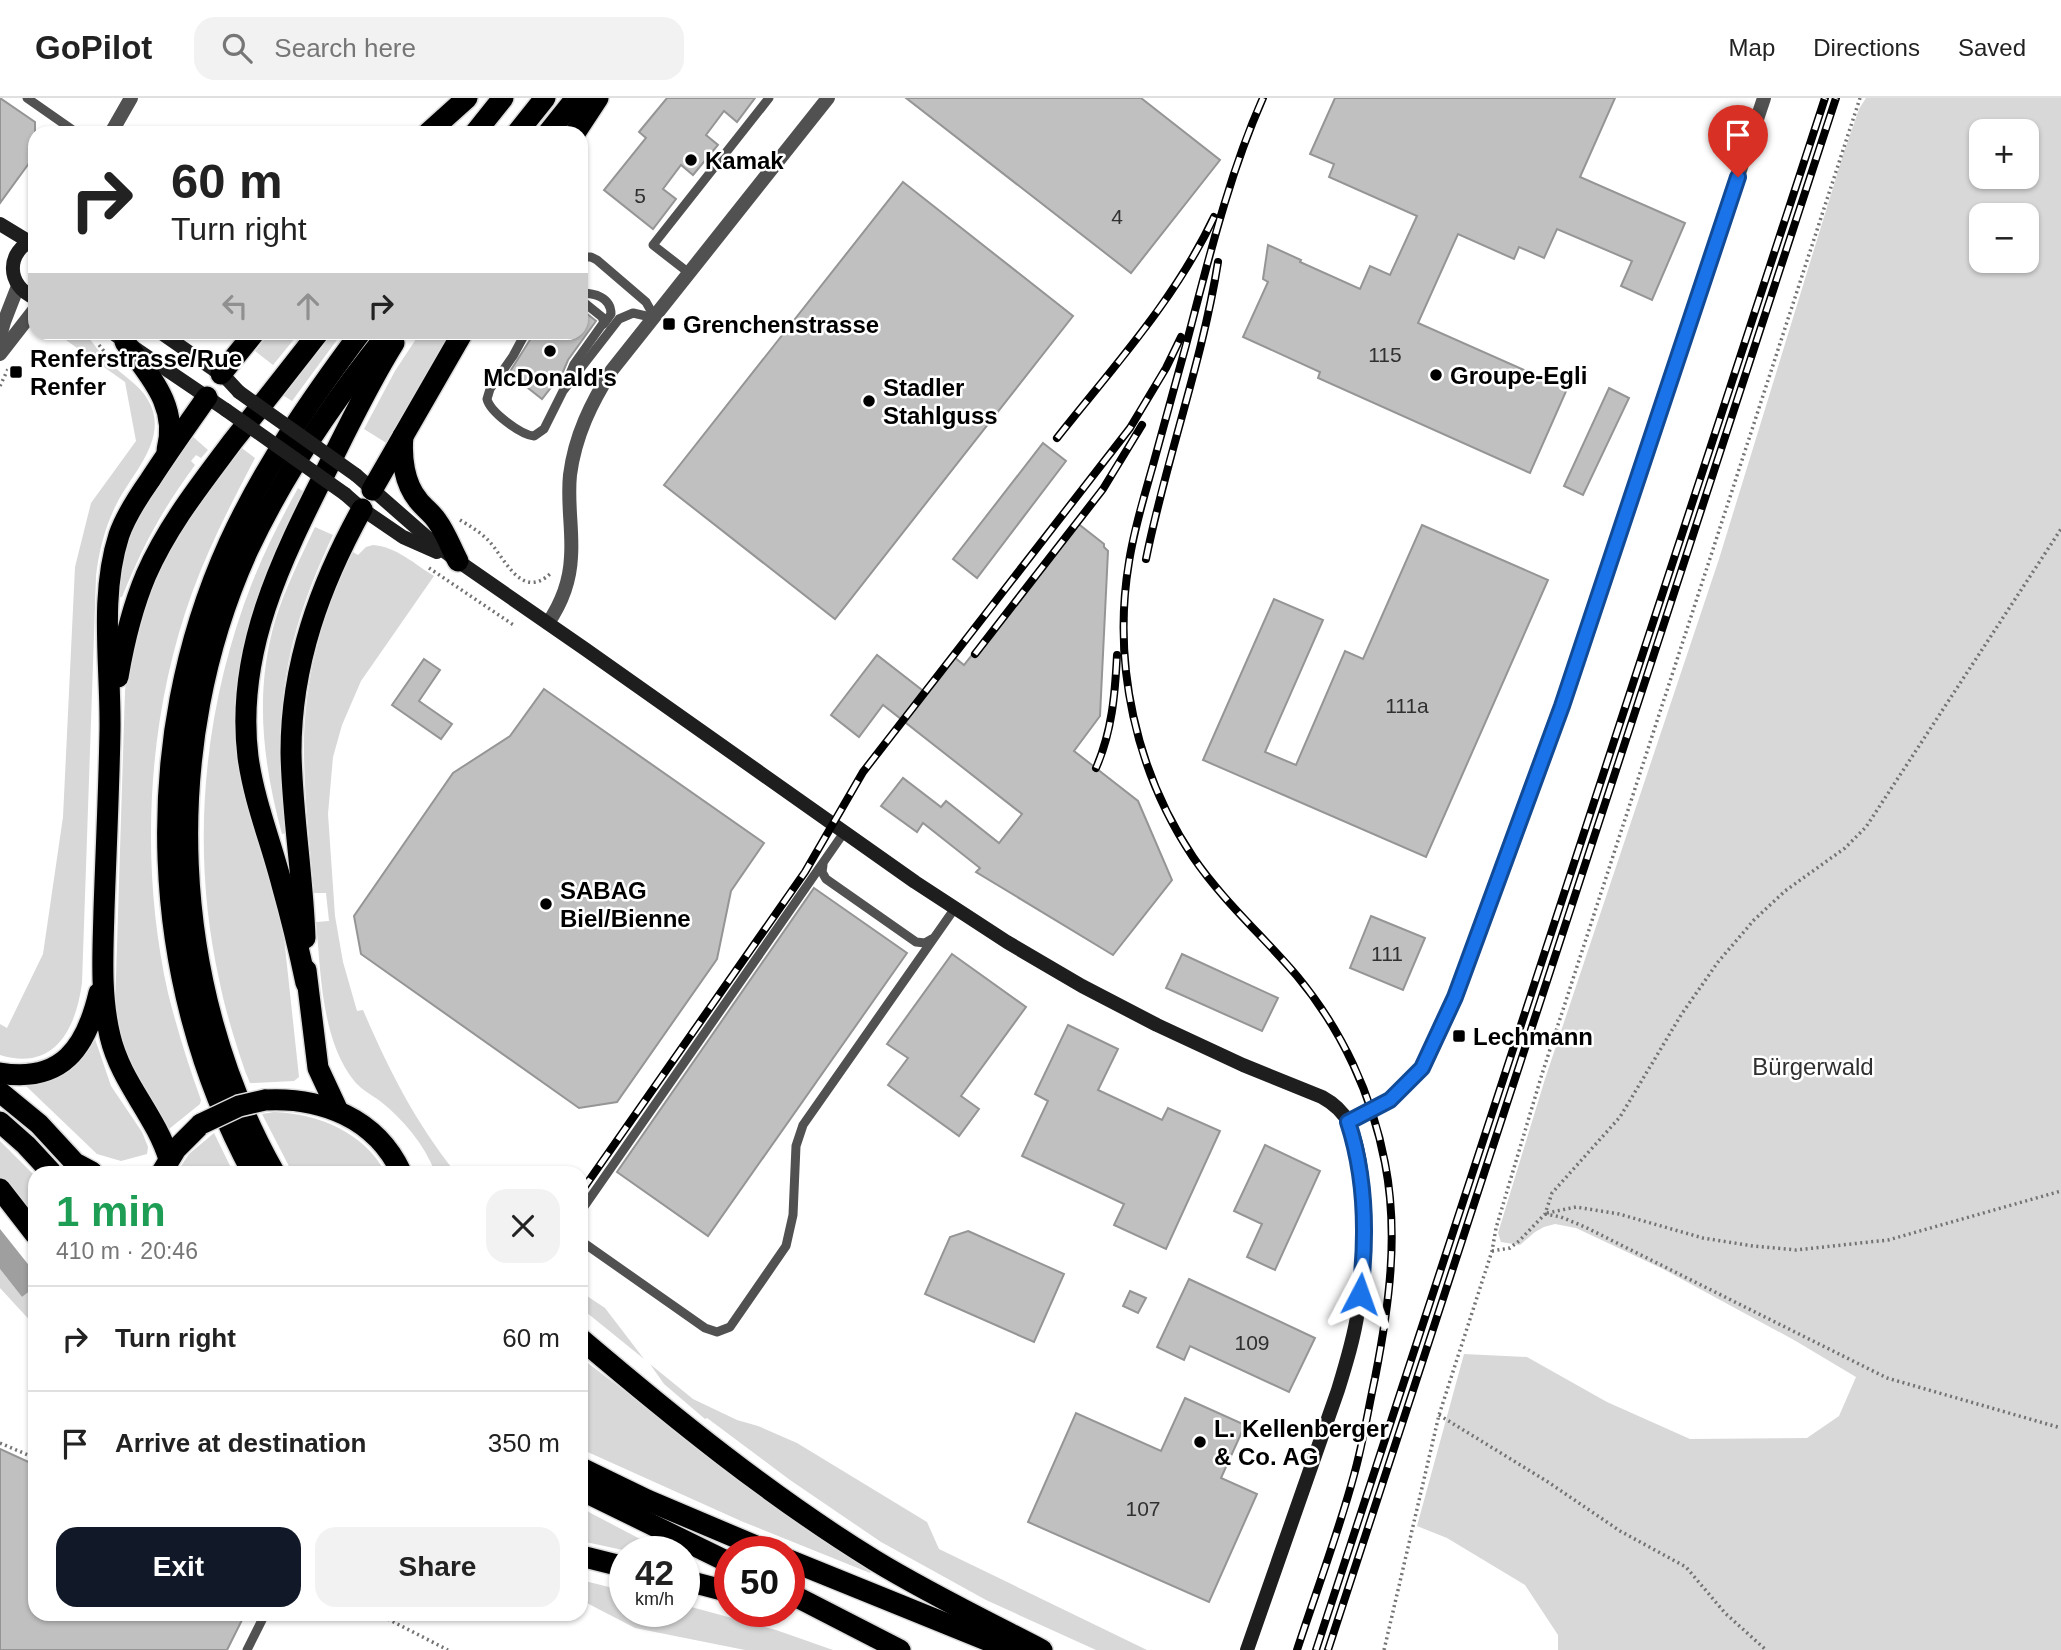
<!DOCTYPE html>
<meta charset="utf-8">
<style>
:root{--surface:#fff;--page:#f2f2f2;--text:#222;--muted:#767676;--line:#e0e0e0;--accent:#111827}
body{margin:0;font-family:Helvetica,sans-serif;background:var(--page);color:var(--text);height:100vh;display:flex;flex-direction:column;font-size:26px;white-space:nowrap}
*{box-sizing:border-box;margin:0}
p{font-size:23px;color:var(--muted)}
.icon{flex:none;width:38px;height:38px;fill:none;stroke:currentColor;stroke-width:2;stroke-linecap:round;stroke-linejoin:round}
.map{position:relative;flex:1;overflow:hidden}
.side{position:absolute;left:28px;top:1068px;width:560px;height:455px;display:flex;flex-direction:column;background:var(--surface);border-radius:21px;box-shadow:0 2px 5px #0004}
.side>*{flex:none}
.top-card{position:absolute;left:28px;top:28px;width:560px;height:214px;border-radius:21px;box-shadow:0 2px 5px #0004;background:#fff;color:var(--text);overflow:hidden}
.tools{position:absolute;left:1969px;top:21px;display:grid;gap:14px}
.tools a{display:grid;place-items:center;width:70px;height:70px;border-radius:14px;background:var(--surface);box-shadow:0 2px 5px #0004;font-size:35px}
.speed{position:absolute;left:609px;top:1438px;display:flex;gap:14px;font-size:35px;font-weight:700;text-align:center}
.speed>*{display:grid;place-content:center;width:91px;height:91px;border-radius:50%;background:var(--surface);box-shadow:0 2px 5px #0004;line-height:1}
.speed small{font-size:18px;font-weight:400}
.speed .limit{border:10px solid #d22;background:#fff;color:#111}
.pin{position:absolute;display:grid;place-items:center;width:60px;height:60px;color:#fff;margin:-72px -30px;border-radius:50% 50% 50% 0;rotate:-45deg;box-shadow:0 0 7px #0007}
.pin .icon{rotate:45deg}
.me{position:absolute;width:77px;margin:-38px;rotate:4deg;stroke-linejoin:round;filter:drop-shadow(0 0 5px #0008)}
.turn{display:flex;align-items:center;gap:24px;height:147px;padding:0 28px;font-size:32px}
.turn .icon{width:91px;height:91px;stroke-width:2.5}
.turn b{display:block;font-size:49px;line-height:60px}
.lanes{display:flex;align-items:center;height:66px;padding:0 28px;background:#0003;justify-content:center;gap:35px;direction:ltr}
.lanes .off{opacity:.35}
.round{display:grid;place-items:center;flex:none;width:74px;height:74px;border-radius:21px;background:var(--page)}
.head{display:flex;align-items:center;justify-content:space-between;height:119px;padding:0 28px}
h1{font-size:42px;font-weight:800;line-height:52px;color:#1e9e55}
.cta{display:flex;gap:14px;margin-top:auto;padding:14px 28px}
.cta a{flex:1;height:80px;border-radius:21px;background:var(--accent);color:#fff;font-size:28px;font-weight:800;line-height:80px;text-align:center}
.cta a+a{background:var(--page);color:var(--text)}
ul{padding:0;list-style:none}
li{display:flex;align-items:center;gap:21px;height:105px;padding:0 28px;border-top:2px solid var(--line)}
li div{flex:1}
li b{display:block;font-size:26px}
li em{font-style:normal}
header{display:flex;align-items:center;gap:42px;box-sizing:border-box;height:98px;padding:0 35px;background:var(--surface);border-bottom:2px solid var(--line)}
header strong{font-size:33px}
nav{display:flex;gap:38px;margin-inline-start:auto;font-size:24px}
.search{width:490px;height:63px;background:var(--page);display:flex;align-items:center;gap:18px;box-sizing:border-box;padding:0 24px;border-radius:21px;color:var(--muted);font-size:26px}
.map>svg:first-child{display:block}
</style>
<header>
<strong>GoPilot</strong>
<div class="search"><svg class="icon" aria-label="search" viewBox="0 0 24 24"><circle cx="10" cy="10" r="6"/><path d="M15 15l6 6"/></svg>Search here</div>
<nav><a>Map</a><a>Directions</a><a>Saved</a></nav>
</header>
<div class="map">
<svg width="2061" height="1552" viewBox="0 0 2061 1552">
<rect width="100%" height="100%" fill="#fff"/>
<!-- green -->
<g fill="#d8d8d8" fill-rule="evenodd">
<path d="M1866,0H2061V1552H1558V1537L1525,1487L1447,1440L1417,1428L1464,1256L1527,1259L1607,1304L1690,1341L1807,1340L1839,1318L1856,1279L1794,1242L1663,1171L1576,1130L1555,1126L1544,1129L1535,1134L1520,1147L1501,1144L1498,1135L1545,981L1719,461L1843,57L1859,11ZM1981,33H2026V79H1981ZM1981,117H2026V163H1981Z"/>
<path d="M56,235L85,236C94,245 100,256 110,265C123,278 139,286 148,302C170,339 133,374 117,405C105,428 99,453 96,478L82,885C76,930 55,974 0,957V926L7,930L43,856L63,719L75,469L91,405L136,343L125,284Z"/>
<polygon points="270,235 299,235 273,267 255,253"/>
<polygon points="329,235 342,235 292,303 281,296"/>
<polygon points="420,235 454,235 388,346 364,331 395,273"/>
<path d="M191,337L208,352L201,360L196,357L191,363L195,367C162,412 143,447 122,499H118L119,471L135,421Z"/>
<path d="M239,348L255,360C232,404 209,448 192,495C147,619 139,766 168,895C177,931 188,966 201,1002L200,1006L169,1031L124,960L115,911L125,593L128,568L137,527L167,452Z"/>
<path d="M298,390L307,396L242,579L282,821L299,979L294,983L254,985H250L245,973C235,943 225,912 219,881C190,750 203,610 252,485C265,452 281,421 298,390Z"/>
<path d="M315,429L333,437C305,496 282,561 282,628C282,664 285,700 287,735L282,736C263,666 254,595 275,523C285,490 301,459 315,429Z"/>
<path d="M373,447C395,448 416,467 434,478L361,583L342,627L333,659L328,716L335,818L343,864L357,913L363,912C389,972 414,1022 455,1074H435C424,1046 404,1022 380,1003C372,997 362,992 355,984C321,943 321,874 316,824L329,823L326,795H314C310,747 304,699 304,650C304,582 322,514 353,454L358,457L366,449Z"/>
<polygon points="95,941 111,988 142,1034 148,1049 147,1056 121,1063 97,1056 26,988 25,986"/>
<path d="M274,1014C319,1016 363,1034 385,1074H292L262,1016Z"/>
<polygon points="214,1035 233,1074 177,1074 189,1056"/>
<polygon points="0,1043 35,1078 35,1123 0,1081"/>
<polygon points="0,1171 22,1199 35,1189 35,1228 0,1190"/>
<polygon points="581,1194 605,1210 644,1261 581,1210"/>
<polygon points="581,1260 674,1330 872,1472 870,1475 741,1423 581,1351"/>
<polygon points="650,1266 693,1301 737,1322 758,1328 797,1345 927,1424 939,1451 1147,1552 1096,1552 986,1502 881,1444 790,1382 707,1320 705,1321 664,1286"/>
<polygon points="581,1410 665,1454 632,1454 581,1443"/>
<polygon points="581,1482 625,1493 625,1514 684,1514 684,1507 776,1532 833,1552 745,1552 635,1530 581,1502"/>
</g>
<!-- water -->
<polygon fill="#9f9f9f" points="0,1131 35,1175 35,1189 22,1199 0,1171"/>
<!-- building -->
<g fill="#c0c0c0" stroke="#959595" stroke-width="2">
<polygon points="0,0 35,24 35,57 0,105"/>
<polygon points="667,0 755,0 737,24 724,13 706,37 718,47 693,77 681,67 663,91 676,101 653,131 604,92 646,40 639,34"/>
<polygon points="906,0 1141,0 1220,62 1131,175"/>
<polygon points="1335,0 1615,0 1580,79 1685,125 1652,202 1621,188 1632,163 1557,131 1544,160 1519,149 1514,161 1458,136 1418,225 1567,291 1530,375 1318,280 1320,274 1243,239 1268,184 1263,181 1268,147 1301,162 1300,164 1360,191 1370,168 1390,177 1417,118 1329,79 1334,66 1310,56"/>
<polygon points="903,84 1073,218 835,521 664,387"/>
<polygon points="581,211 596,223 568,262 563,274 542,301 509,275 535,234 581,234"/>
<polygon points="1609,290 1629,300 1583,397 1564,388"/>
<polygon points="1043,345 1066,363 977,480 953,461"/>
<polygon points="1076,424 1104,446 1104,449 1108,453 1100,618 1074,653 1138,703 1172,782 1113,857 976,774 980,770 923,725 917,734 881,708 903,680 941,709 946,703 999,745 1022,716 883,607 859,639 831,617 877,557 926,595 954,559 964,567"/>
<polygon points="1422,427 1548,482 1426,759 1203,662 1274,501 1323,522 1265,654 1296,667 1345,553 1363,561"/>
<polygon points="424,561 440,572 419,603 452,626 441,641 392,607"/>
<polygon points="544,591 764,745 731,793 717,861 617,1004 579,1010 361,856 354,818 453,675 510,638"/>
<polygon points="814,790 907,855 708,1138 617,1074"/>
<polygon points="1371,818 1425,840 1403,892 1350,870"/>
<polygon points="952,856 1026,909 961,998 979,1011 959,1038 888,987 908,960 887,946"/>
<polygon points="1182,856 1278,900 1262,933 1166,890"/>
<polygon points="1068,927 1118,951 1098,992 1162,1022 1168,1010 1220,1033 1166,1151 1114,1127 1124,1106 1022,1058 1048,1003 1035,996"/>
<polygon points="1265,1047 1320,1073 1275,1172 1247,1159 1262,1126 1234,1113"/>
<polygon points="968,1133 1064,1176 1034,1244 925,1196 950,1139"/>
<polygon points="1189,1181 1315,1240 1289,1294 1190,1248 1184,1262 1157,1249"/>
<polygon points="1130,1193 1146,1200 1138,1215 1123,1208"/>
<polygon points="1185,1300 1245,1327 1221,1380 1257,1396 1209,1504 1028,1424 1076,1315 1161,1353"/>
<polygon points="0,1351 35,1367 35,1516 245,1516 227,1552 0,1552"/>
</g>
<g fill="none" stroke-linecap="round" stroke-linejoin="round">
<!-- highway casing -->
<g stroke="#dbdbdb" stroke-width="24">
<g id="highway">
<polyline points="428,35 467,0"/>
<polyline points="475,35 503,0"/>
<polyline points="517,35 545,0"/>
<polyline points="548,35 576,0"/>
<polyline points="575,35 598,0"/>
<path d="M125,244C149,278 179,307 167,352"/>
<polyline points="221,276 255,234"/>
<path d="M403,338C401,359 404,385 418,402C424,410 432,415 437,423C446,435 451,450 458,463"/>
<polyline points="372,392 463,234"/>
<path d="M118,579C124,544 132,510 146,477C168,427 201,386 233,343C262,307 290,271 319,234"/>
<path d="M305,840C303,778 292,716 291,654C291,566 320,487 362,411"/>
<polyline points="306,872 318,970 338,1013"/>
<path d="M306,885C299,852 291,819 282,787C271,744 254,703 248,659C235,554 281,462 327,371C348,329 369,285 394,245"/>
<path d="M0,975C62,985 86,950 99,895"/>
<polyline points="0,994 39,1026 75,1065 92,1074"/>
<path d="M265,1002C321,999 376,1020 401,1074"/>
<polyline points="0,1024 26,1047 51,1074"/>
<path d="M169,1061C155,1016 121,985 110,938C100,896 103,854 104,812C106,752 109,692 110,632C111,568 99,499 119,437C126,417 138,399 150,382C168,354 188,326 207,299"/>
<polyline points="162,1074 176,1051 201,1026"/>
<path d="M252,1074C149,883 139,644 229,445C264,369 311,301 361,234"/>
<path d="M274,1074C169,888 159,647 248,452C285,373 334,302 389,234"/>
<polyline points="0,1091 35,1136"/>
<path d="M581,1241C674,1320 770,1398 874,1462C928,1495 986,1523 1042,1552"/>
<polyline points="581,1370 647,1402 770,1454"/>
<polyline points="581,1392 730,1465"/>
<polyline points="581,1458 625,1469"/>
<polyline points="789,1462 1011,1552"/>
<polyline points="684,1482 730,1494"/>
<polyline points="789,1495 900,1552"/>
</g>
</g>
<!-- path -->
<g stroke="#737373" stroke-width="3.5" stroke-dasharray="2 3.5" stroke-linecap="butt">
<polyline points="99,247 112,263"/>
<polyline points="0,288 8,271"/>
<path d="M460,422C470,428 480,434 488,442C504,458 521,504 551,475"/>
<polyline points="429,470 515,528"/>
<polyline points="1547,1115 1576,1109 1619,1116 1703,1140 1753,1148 1796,1152 1888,1142 2061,1093"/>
<polyline points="1545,1116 1561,1119 1585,1129 1887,1280 2061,1330"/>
<polyline points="1492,1153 1510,1150 1519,1143 1545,1116 1552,1095 1620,1019 1681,917 1718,864 1754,822 1785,793 1845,750 1866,729 2061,431"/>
<polyline points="1439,1317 1548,1384 1620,1433 1686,1469 1725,1515 1766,1552"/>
<polyline points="0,1345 35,1360"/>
<polyline points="378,1516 448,1552"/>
<polyline points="1384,1552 1439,1317 1492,1153 1496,1130 1542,976 1860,0"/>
</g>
<!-- lane -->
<g stroke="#515151" stroke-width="9">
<polyline points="27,0 77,35"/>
<polyline points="581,159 591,159 597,162 646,204 655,220"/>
<polyline points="689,175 653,147 769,0"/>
<path d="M581,195C594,195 611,199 611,216L604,226"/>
<path d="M526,234L513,258L490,291L487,301C490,314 521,337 534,338L544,331L563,293L619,221L633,215L655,220"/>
<polyline points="566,285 574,266 604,224 602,219 581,202"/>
<polyline points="823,767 822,774 826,781 916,844 925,845 932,841"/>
<polyline points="581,1113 845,733"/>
<polyline points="581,1143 705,1230 717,1234 730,1229 786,1148 793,1117 796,1048 803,1027 955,810"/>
<polyline points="247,1552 265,1516"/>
</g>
<!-- street -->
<g stroke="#515151" stroke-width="14">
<polyline points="111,35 131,0"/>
<polyline points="0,238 4,224 18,188"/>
<polyline points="0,256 35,211"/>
<path d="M548,525C561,506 570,482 571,459C573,432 567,405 570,377C575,338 591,305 612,272L828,0"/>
<polyline points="1348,1024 1390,1002 1422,970 1456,899 1562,608 1764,0"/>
</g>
<!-- secondary -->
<g stroke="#1e1e1e" stroke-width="14">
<polyline points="0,126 28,143"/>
<path d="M35,141C5,153 6,188 35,200"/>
<polyline points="111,234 226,312"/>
<polyline points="160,234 226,280 239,294"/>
<path d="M356,377L437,448L458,463L585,551L915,784L1007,844L1082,888L1157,927L1243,967L1322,999C1333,1005 1343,1014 1349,1025C1370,1072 1365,1162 1358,1213C1354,1240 1346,1266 1338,1292L1247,1552"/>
<polyline points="345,396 362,411 403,439 437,454"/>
</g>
<!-- highway -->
<use href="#highway" stroke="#000" stroke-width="21"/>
<!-- rail casing -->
<g stroke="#000" stroke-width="8">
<g id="rail">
<path d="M1263,0C1228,79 1208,164 1186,247C1175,287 1164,327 1153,367C1144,399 1134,431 1129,464C1112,566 1136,674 1193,759C1223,803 1263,838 1297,878C1342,932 1372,997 1385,1065C1399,1137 1389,1208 1375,1280C1368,1312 1363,1345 1354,1377C1338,1436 1316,1494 1297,1552"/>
<path d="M1057,340C1113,269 1175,202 1214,119"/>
<path d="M1146,461C1166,361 1202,265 1218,164"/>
<polyline points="975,556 1103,391 1142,327"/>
<path d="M1096,670C1112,633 1115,597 1117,557"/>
<polyline points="581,1094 805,774 863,674 1130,330 1166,270 1181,239"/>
<polyline points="1316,1552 1825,0"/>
<polyline points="1328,1552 1836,0"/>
</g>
</g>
<!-- rail -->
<use href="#rail" stroke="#fff" stroke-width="5" stroke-dasharray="16" stroke-linecap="butt"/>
<!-- highway-bridge casing -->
<g stroke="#dbdbdb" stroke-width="24" stroke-linecap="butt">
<polyline id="highway-bridge" points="201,1026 239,1008 265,1002"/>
</g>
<!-- secondary-bridge -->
<g stroke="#1e1e1e" stroke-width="14">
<polyline points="239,294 356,377"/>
<polyline points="226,312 345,396"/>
</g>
<!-- highway-bridge -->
<use href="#highway-bridge" stroke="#000" stroke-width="21"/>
</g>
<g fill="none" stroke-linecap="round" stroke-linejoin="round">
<!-- route casing -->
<g stroke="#114b97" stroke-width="18">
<path id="route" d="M1360,1196C1367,1139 1366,1079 1348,1024L1390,1002L1422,970L1455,899L1562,608L1738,79"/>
</g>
<!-- route -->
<use href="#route" stroke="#1a73e8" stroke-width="12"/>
</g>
<!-- markers -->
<g fill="#000" stroke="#fff" stroke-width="2.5">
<circle cx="691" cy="62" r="7"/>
<rect x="662" y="219" width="14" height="14" rx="3.5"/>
<circle cx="550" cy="253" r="7"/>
<rect x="9" y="267" width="14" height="14" rx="3.5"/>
<circle cx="1436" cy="277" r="7"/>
<circle cx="869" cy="303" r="7"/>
<circle cx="546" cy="806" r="7"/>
<rect x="1452" y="931" width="14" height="14" rx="3.5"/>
<circle cx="1200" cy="1344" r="7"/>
</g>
<g text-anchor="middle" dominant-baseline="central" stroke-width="5" stroke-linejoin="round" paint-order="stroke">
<!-- number labels -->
<g font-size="21" fill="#303030">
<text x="640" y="97">5</text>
<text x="1117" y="118">4</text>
<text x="1385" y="256">115</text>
<text x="1407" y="607">111a</text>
<text x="1387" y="855">111</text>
<text x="1252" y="1244">109</text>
<text x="1143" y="1410">107</text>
</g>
<!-- poi labels -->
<g font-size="24" font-weight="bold" fill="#000" stroke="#fff" text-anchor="start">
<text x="705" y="62">Kamak</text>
<text x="683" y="226">Grenchenstrasse</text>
<text x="30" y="260">Renferstrasse/Rue<tspan x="30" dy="28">Renfer</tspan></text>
<text x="1450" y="277">Groupe-Egli</text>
<text x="550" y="279" text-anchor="middle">McDonald's</text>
<text x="883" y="289">Stadler<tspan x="883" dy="28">Stahlguss</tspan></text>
<text x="560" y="792">SABAG<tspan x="560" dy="28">Biel/Bienne</tspan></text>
<text x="1473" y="938">Lechmann</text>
<text x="1214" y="1330">L. Kellenberger<tspan x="1214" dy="28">&amp; Co. AG</tspan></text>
</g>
<!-- park labels -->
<g font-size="24" fill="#2f2f2f" stroke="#fff">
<text x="1813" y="968">Bürgerwald</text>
</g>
</g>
</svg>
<div class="tools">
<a>+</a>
<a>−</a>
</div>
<div class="speed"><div>42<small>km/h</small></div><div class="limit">50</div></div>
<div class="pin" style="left:1738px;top:79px;background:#d93025"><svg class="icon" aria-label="arrive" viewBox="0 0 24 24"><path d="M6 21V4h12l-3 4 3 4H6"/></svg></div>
<svg class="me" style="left:1360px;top:1196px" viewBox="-20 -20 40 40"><path d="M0-17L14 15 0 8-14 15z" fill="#1a73e8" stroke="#fff" stroke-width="4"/></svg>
<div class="top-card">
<div class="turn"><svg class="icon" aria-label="right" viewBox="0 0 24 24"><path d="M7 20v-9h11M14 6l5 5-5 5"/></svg><div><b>60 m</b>Turn right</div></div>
<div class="lanes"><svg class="icon off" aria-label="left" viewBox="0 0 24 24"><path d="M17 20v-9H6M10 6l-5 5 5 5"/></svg><svg class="icon off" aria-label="ahead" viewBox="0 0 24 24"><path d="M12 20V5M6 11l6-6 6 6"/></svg><svg class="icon" aria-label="right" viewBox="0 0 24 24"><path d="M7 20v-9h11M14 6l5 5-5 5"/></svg></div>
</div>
<section class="side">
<div class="head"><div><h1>1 min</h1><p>410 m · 20:46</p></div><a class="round"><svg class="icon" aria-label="close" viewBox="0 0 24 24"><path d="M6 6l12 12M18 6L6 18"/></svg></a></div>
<ul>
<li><svg class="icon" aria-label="right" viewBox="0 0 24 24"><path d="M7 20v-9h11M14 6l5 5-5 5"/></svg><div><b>Turn right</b></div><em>60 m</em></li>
<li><svg class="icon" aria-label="arrive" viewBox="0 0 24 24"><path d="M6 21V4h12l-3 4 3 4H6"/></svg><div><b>Arrive at destination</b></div><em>350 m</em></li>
</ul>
<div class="cta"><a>Exit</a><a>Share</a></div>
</section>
</div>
